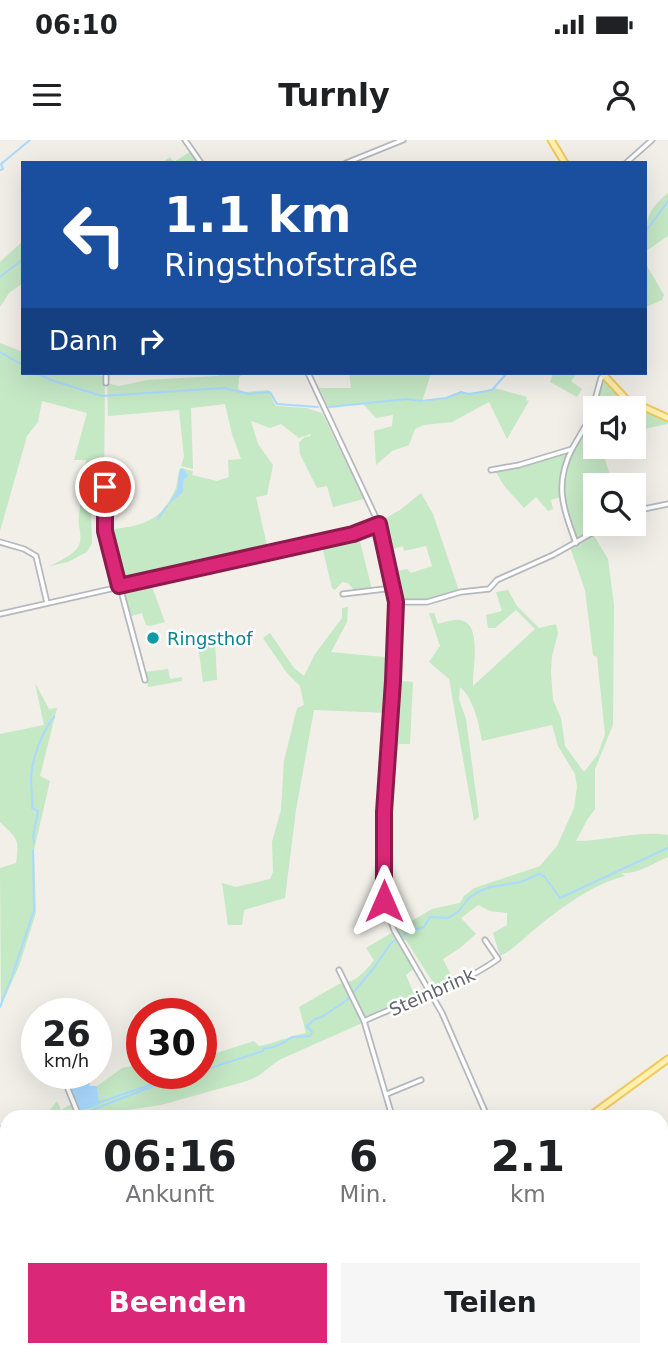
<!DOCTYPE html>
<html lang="de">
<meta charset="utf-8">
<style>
:root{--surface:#fff;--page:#f6f6f6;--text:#202124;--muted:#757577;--accent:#db2777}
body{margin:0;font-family:"DejaVu Sans",sans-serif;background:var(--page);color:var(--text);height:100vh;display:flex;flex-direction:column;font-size:26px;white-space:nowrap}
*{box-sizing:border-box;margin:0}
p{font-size:23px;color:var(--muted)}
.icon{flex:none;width:38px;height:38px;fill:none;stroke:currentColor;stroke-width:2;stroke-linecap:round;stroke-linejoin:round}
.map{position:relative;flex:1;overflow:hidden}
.drawer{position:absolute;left:0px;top:970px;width:668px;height:247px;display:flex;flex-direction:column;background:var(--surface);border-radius:21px 21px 0 0;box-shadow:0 7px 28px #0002}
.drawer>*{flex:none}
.top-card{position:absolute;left:21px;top:21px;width:626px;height:214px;border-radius:0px;box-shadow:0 7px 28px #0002;background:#1a4fa0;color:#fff;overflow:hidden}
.tools{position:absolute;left:583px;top:256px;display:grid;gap:14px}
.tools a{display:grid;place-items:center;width:63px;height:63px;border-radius:0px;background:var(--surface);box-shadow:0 7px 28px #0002;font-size:35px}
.speed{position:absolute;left:21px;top:858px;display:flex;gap:14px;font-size:35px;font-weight:700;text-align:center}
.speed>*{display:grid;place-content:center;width:91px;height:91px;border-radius:50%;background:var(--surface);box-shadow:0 7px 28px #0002;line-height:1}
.speed small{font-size:18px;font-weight:400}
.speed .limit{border:10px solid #d22;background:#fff;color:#111}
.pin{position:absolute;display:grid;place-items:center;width:60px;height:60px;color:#fff;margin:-30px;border:4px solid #fff;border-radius:50%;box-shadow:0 2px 7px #0007}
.me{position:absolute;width:77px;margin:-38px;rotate:0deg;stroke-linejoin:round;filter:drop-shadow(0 0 5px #0008)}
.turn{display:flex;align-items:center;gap:24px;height:147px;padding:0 28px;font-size:32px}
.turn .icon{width:91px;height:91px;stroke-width:2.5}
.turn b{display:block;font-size:49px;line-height:60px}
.then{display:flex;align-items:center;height:66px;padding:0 28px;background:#0003;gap:14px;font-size:26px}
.eta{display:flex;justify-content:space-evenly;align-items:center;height:119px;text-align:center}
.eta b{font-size:42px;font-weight:700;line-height:49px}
.cta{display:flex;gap:14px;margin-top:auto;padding:14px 28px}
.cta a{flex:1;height:80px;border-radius:0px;background:var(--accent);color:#fff;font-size:28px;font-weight:700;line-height:80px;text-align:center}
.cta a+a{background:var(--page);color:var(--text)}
.status{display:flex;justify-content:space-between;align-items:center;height:49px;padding:0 35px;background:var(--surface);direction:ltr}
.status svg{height:19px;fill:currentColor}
header{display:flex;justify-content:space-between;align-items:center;height:91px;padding:0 28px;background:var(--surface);font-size:32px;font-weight:700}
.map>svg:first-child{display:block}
</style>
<div class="status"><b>06:10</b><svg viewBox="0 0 49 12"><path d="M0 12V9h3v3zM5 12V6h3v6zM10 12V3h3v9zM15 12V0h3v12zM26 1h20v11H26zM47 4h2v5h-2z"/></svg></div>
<header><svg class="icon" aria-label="menu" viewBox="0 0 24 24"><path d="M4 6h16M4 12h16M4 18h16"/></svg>Turnly<svg class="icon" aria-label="person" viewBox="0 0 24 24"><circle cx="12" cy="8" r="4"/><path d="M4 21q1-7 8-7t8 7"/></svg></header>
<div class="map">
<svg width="668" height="1215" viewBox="0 0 668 1215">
<rect width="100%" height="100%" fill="#f1efe8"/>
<!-- education -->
<polygon fill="#e1ded6" points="584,1209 633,1209 635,1215 587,1215"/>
<!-- green -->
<g fill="#c5e8c5">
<polygon points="191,11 198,23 162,23 170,17 174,22"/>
<path d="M668,53V96L646,111C646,81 644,73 668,53Z"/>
<polygon points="23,101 23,143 9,153 0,167 0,122"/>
<polygon points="646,124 664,155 662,160 646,167"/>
<path d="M0,203L23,212V233H93L105,237L104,346L97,348L91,373L92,403L87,412L68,422L50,426C59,421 72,416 78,407C84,397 77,386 79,375C81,356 87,339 86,320H74L87,273L42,261L38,282L27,296L0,391Z"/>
<path d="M226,233H246L239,237L238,249L246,252L268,250L276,266L306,268L322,273L364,359L333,367L327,346L317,348L300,314L299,302L305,297L311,296V294L299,298L281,284L270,288L251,281L258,304L273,325L267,355L256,357L268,410L120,444L106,390C139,386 160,384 175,350C178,343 177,335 180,328L193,331L192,335L217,341L229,337L228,320L241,319L232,294L225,264L191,268L193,329L181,326L184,317L179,270L108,276L107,243L119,246L147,240L217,236Z"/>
<polygon points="349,233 431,233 422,262 446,258 461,252 470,254 495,248 527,257 526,260 529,261 507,299 489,262 452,282 424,285 415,289 409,305 392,311 376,325 374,291 392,286 393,275 376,278 363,264 328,267 320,249 317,248 351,248"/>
<polygon points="553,233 577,233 571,241 582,249 577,257 550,242"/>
<polygon points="602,239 626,260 668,279 668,284 634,291 634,268 596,268"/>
<path d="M595,269V306H601L613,345H595V383H609L578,400C564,367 555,343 573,309C580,295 589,284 595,269Z"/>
<polygon points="568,311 560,345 561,357 551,360 553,369 548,371 536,357 524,368 505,347 495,331 520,326"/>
<polygon points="421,353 433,374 459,451 433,460 398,461 392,432 407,429 411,433 432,426 426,406 404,411 403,406 387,411 381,381 400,370"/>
<polygon points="358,393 372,450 355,451 348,443 342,442 335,450 332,448 321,402"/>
<path d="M593,394L608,419L614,465L613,585L595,629V669L587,680L576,701C606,701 639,690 668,695V717C654,723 636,735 621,733L625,736C591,745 562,767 535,789C524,798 513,810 500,816L493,793L507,785V773L490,771L478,765L461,778L476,794L460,808L443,819L454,841L437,849L406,800H398L415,828L406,835L416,859L279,920L258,936L247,941L161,965L89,976H50L49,971L57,961L61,970L73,963H77L82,971L99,960L97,946L122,928L142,924V933H201V918L254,901L259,906C275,903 290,896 306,893L299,867L339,844C355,843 365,832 374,820L366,808L432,769L460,763L464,756L474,748L540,726L557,706L574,668L577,647L575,634L558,606L552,585L482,601C479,584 474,559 460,547L459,559L466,579L479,677L474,681L449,539L429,522L440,506L429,473H434L438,484C445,482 453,479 460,480C483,483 472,530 473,546L535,489L516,470L495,488H488L486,475L502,471L496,452L508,450L517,466L539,488L556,484L558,493L552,516L551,532L553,560L561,578L565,606L584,632L598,614L605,594L597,517L593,515L585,450L570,407Z"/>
<polygon points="150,441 165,482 150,486 146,485 142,473 128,477 121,448"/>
<polygon points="348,467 347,482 331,512 393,518 392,540 413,542 410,604 399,604 396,623 392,623 394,577 390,573 314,570 296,670 285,758 244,770 242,785 228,785 222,743 236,747 270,739 273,732 272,702 281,670 284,621 297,568 304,565 300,546 287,533 263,498 270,493 294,528 304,536 315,514 342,478 342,468"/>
<polygon points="215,500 217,540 203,542 198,505"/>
<polygon points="168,529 170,539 182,537 182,541 148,547 145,532"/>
<path d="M35,543L49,569L57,568L40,636L50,641L34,710L36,773L19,826L1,866L0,728L16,723C20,698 17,699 0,682V594L44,585Z"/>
<polygon points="662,1194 668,1208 668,1215 638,1215 636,1209 662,1209"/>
<polygon points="320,1209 392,1209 383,1215 317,1215"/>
</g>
<!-- water -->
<g fill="#aadaff">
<polygon points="183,328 188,336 183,340 183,352 167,366 177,350 180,330"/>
<polygon points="77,933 80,937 88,933 90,946 97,946 99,960 98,965 81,971 69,943 74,934"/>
</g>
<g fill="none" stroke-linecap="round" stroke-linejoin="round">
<!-- stream -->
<g stroke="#aadaff" stroke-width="2">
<polyline points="0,30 3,29 1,24 30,0"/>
<polyline points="646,91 668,61"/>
<polyline points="0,137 23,119"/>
<polyline points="0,212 23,225"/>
<polyline points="37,233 51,240 102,256 224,248 249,254 270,252 277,264 318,267"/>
<polyline points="329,267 407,259 421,261 446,258 461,252 469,254 492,250 507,233"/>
<polyline points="158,379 167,366"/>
<path d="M34,703L33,697L38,671L32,668C33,658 31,649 31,640C31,621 42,591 54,577"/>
<polyline points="12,836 34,770 33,710"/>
<polyline points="0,867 11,839"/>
<path d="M201,931L263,911L264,908C273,909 286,902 292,897L310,896L312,892L307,886L315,879L322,877L347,860L373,829L391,803L410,791L424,787L430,777L448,778L458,772L469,758L478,752L490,747L521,742L539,734L544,736L560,758L668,708"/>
<polyline points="98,963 161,941 159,933"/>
<polyline points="84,973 161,943 197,933"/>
<polyline points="33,976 50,972 61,976"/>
<polyline points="74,976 75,976"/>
<polyline points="0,986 7,984"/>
<polyline points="662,1029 668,1024"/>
<polyline points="363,1215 370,1209"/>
</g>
<!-- minor casing -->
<g stroke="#b5b8bc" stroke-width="7">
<g id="minor">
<polyline points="185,0 201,23"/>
<polyline points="346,23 403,0"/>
<polyline points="626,23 652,0"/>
<polyline points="308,233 378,382 396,462 393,541 384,672 384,761 394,790 442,873 487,976"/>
<polyline points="106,243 106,233"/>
<path d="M572,309C554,345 563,367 576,403"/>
<polyline points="491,330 519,325 572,309 590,278 601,238 604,236"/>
<polyline points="105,347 105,391 145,540"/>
<polyline points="634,371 668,364"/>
<polyline points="0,402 24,409 36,416 47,463"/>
<polyline points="343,454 393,448"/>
<polyline points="396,462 427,462 461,452 489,449 497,440 553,415 610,383"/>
<polyline points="0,474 353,394 378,384"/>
<polyline points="339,830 364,881 392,976"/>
<path d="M364,881C409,860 457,848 498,819L485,800"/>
<polyline points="71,933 68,936 68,949 79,976"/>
<polyline points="387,954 421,940"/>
<polyline points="0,1207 2,1207"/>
<polyline points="412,1209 415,1215"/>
<polyline points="582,1209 584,1215"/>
<polyline points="315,1215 318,1209"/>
<polyline points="478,1215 496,1209"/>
</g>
</g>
<!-- major casing -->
<g stroke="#f2c960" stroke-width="9">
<g id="major">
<polyline points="551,0 565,23"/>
<polyline points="602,233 626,259 668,278"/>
<polyline points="590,976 668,919"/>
<polyline points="0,1141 7,1140"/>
</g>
</g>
<!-- minor -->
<use href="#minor" stroke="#fff" stroke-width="3.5"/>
<!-- major -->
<use href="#major" stroke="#fff2af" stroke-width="5"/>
</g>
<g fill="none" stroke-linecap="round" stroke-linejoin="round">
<!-- route casing -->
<g stroke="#8e194d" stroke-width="18">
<polyline id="route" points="105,347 105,391 119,446 353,394 379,384 396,462 393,541 384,672 384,761"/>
</g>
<!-- route -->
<use href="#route" stroke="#db2777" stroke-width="12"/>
</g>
<!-- markers -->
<circle fill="#0f9aa8" stroke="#fff" stroke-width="2.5" cx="153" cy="498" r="7"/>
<g text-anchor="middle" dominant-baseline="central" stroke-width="5" stroke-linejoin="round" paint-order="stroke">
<!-- culture labels -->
<g font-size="18" fill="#0d838f" stroke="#fff" text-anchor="start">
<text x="167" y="498">Ringsthof</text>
</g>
<!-- street labels -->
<g font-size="18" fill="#5f6368" stroke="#fff">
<text transform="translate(432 852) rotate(-24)">Steinbrink</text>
</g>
</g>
</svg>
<div class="tools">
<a><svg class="icon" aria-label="sound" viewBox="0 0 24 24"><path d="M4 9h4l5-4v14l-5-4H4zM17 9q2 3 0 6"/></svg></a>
<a><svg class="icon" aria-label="search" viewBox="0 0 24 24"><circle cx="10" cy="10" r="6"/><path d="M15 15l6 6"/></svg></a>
</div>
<div class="speed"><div>26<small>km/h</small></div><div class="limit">30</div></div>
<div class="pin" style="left:105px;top:347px;background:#d93025"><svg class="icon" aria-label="arrive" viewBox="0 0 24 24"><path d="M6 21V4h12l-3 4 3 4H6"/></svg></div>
<svg class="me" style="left:384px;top:761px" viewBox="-20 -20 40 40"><path d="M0-17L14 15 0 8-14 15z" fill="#db2777" stroke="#fff" stroke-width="4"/></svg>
<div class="top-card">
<div class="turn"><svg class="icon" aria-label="left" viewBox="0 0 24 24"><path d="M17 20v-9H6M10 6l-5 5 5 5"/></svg><div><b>1.1 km</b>Ringsthofstraße</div></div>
<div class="then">Dann<svg class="icon" aria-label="right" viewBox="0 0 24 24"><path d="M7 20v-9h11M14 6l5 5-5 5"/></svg></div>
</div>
<section class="drawer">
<div class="eta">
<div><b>06:16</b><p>Ankunft</p></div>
<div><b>6</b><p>Min.</p></div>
<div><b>2.1</b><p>km</p></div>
</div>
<div class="cta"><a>Beenden</a><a>Teilen</a></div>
</section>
</div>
